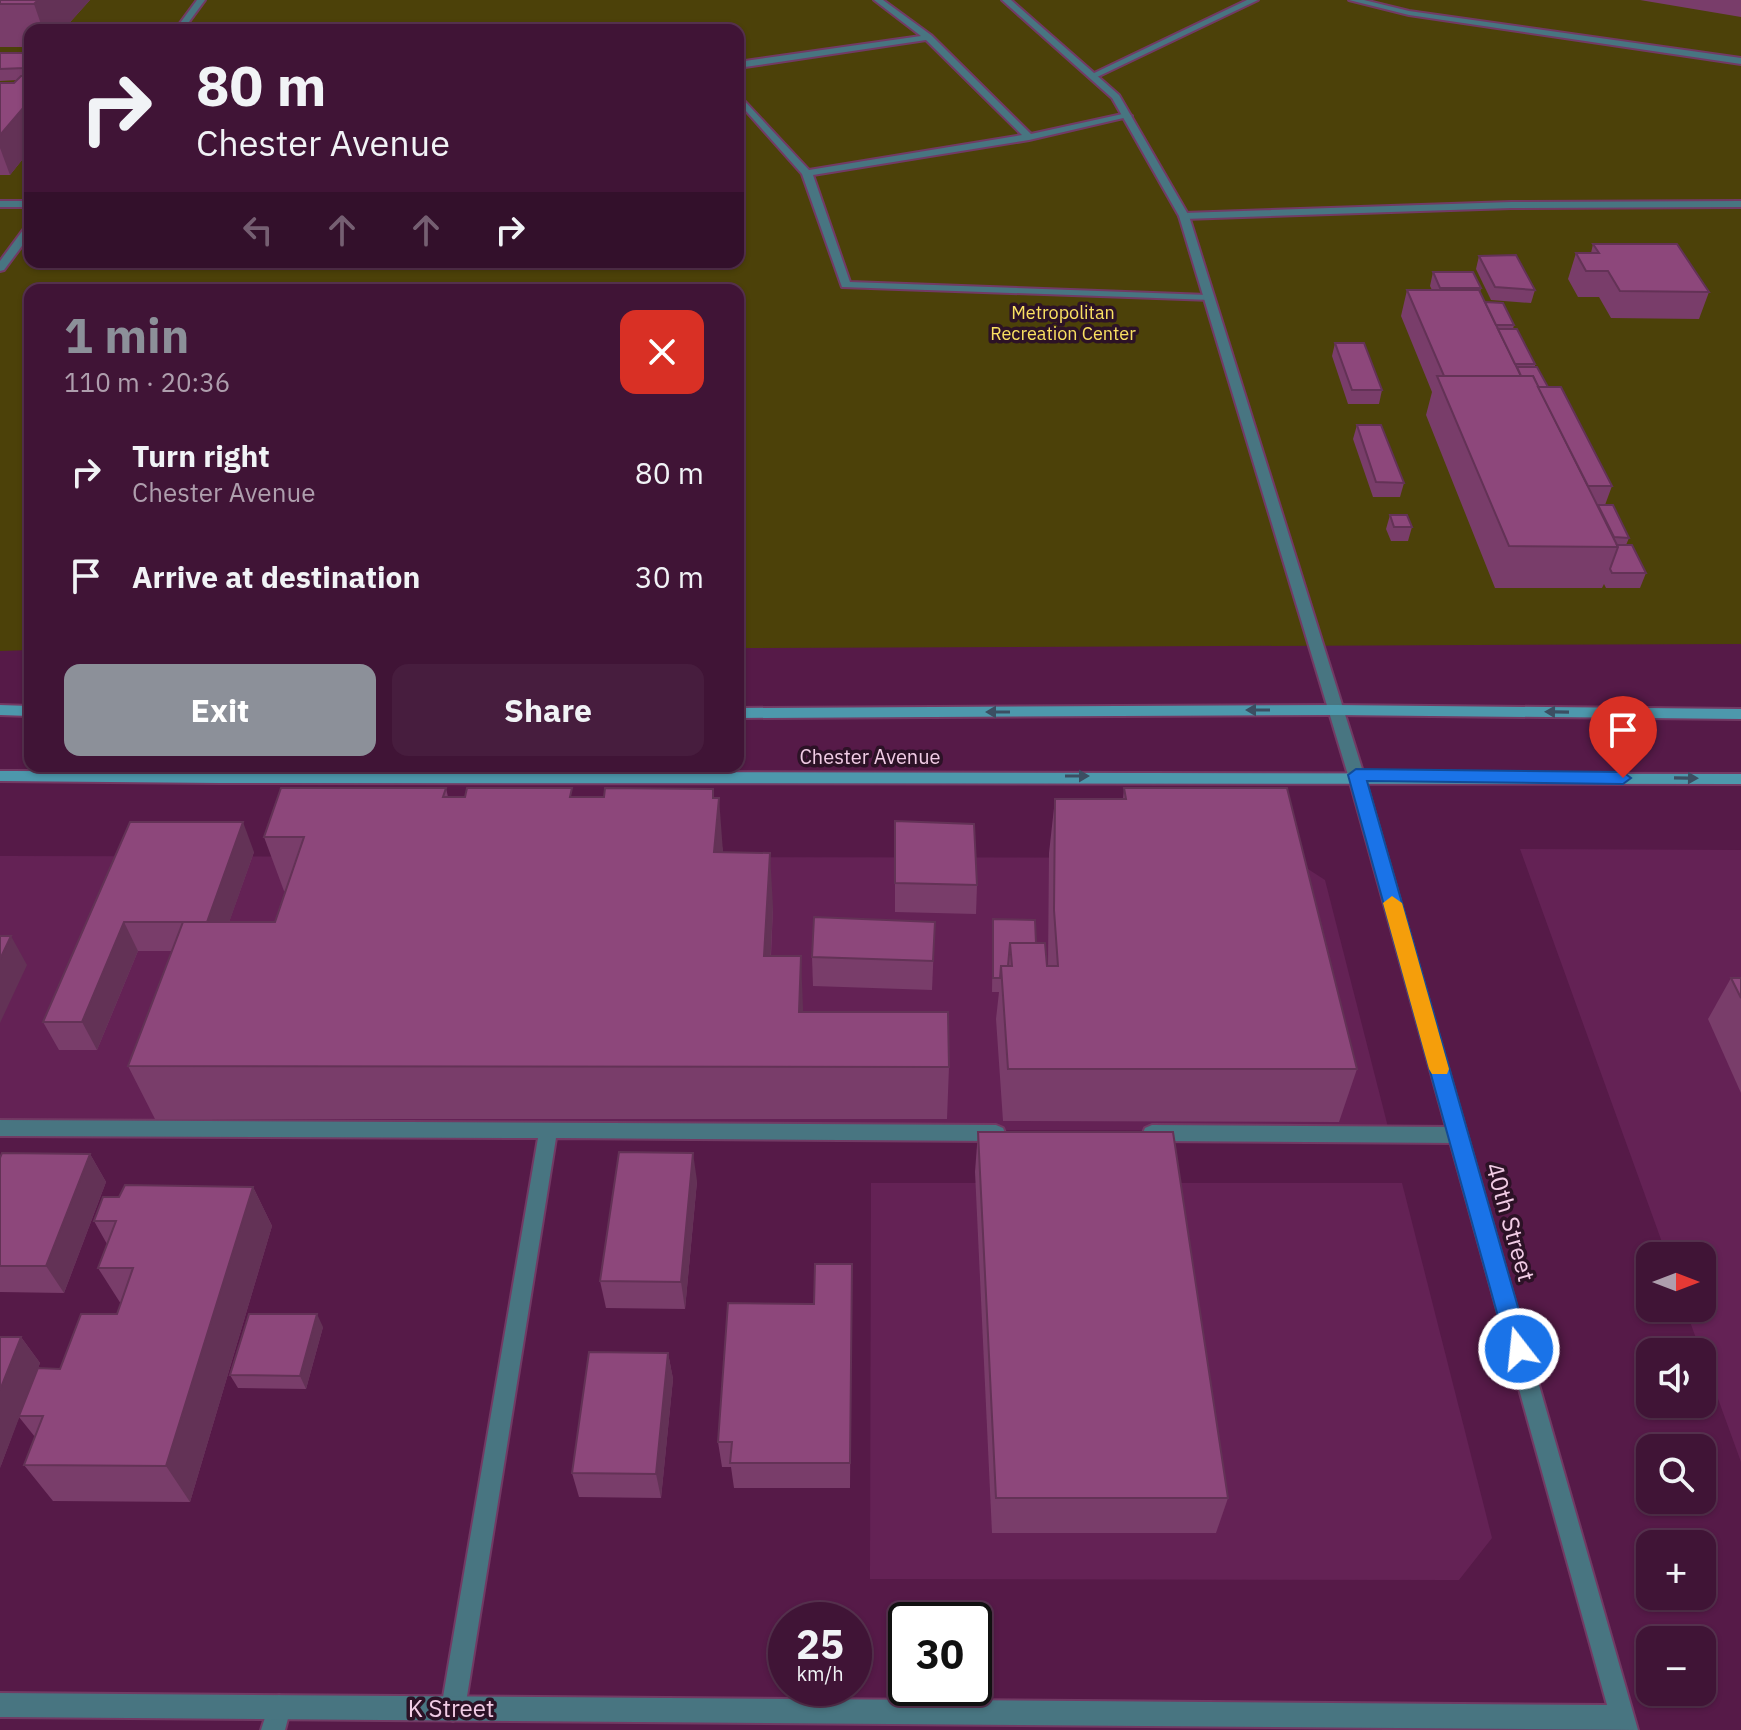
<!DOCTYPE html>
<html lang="en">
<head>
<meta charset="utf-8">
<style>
	:root { --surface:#401436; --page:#471d3e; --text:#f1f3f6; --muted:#ae9ead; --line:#593351; --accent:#8c9099 }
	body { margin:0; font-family:"IBM Plex Sans",sans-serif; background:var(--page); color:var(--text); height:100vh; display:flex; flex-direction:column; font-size:30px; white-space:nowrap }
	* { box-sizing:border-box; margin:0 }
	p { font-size:26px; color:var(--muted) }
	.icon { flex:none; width:44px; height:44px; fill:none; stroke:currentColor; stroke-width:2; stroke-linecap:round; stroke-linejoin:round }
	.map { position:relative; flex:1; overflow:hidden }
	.panel { position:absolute; left:24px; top:284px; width:720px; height:488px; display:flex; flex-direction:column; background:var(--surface); border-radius:16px; box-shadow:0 2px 6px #0004,0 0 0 2px var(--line) }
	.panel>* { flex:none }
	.hud { position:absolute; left:24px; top:24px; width:720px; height:244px; border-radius:16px; box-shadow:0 2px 6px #0004,0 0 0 2px var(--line); background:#401436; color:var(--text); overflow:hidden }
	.needle { width:52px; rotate:90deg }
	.controls { position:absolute; left:1636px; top:1242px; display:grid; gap:16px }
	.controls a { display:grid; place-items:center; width:80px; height:80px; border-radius:16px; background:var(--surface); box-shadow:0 2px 6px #0004,0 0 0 2px var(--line); font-size:40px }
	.speed { position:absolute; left:768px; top:1602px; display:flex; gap:16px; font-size:40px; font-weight:700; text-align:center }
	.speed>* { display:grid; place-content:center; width:104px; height:104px; border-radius:50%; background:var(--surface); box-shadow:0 2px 6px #0004,0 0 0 2px var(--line); line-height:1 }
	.speed small { font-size:20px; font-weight:400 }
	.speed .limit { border:4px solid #111; border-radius:12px; background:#fff; color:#111 }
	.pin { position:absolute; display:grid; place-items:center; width:68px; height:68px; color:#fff; margin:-82px -34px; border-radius:50% 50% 50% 0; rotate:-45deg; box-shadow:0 0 8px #0007 }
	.pin .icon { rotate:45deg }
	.me { position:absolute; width:88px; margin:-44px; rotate:344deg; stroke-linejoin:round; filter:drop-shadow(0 0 6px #0008) }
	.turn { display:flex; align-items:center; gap:28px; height:168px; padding:0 40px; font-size:36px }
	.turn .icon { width:104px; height:104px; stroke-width:2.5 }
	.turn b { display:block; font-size:56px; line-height:68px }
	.lanes { display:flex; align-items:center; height:76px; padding:0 40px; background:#0003; justify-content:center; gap:40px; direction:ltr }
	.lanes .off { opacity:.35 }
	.round { display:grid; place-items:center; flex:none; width:84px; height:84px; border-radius:16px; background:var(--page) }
	.head { display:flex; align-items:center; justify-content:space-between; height:136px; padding:0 40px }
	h1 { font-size:48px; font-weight:800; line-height:60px; color:var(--accent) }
	.primary-button { display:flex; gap:16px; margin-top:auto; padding:16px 40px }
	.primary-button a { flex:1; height:92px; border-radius:16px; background:var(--accent); color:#fff; font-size:32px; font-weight:800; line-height:92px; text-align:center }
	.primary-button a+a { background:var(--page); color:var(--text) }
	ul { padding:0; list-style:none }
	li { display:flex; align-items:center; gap:24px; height:104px; padding:0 40px }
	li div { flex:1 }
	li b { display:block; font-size:30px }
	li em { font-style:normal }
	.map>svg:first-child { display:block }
	.built { fill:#642255 }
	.green { fill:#4c4109; fill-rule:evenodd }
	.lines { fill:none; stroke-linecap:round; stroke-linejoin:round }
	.lane-casing { stroke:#723a64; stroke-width:4 }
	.street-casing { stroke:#723a64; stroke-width:4 }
	.secondary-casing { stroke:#723a64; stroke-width:4 }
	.lane { fill:#487581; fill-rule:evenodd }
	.street { fill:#487581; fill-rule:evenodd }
	.secondary { fill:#4d98ac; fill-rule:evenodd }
	.wall { fill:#793d6a }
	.shaded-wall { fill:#633256 }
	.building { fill:#8d477b; stroke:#633256; stroke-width:2 }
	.oneway { fill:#3b4e62 }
	.route { fill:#1a73e8; stroke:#114b97; stroke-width:2 }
	.slow { fill:#f59e0b }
	.labels { text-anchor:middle; stroke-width:7; stroke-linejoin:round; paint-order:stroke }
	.far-park-label { font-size:18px; fill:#fae162; stroke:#2c1226 }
	.street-label { font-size:20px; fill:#f1cce5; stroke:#2c1226 }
	.near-street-label { font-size:24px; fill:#f1cce5; stroke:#2c1226 }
</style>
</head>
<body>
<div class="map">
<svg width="1741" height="1730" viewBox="0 0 1741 1730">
	<rect width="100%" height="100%" fill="#561a48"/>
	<!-- built -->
	<g class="built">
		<path d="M1520,849L1741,850V1462L1685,1308H1702V1256H1667Z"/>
		<path d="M0,856L1291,858L1325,880L1389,1131L0,1128Z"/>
		<path d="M871,1183H1402L1492,1538L1459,1580L870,1579Z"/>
	</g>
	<!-- green -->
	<path class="green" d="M0,0H1741V644L738,648V290H30V650L0,651ZM30,30H738V262H30Z"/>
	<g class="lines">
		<defs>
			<g id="lane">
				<path d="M197,0H205L183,30H175Z"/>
				<path d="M874,0H883L931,35L1031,134L1127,113L1132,116L1029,140L813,175L850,282L1208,295L1212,296V300L842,287L802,174L738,102V94L809,170L1022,135L926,40L738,68V62L921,36Z"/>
				<path d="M1247,0H1258L1095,78L1088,76Z"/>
				<path d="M1349,0H1364L1409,11L1741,58V64L1409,15Z"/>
				<rect x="0" y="201" width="30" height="6"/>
				<path d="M1741,201V207L1511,208L1184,219L1179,216L1184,213L1511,202Z"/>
				<path d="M30,225V235L4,270L0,271V261L26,226Z"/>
				<path d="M0,1120L996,1125L1003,1128L1005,1133L1003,1138L996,1141L556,1138L465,1709L461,1717L453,1721L445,1717L441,1709L538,1138L0,1136Z"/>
				<path d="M1152,1125L1458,1127L1465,1130L1467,1135L1465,1140L1458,1143L1152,1141L1145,1138L1143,1133L1145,1128Z"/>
				<path d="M279,1695L287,1699L291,1707L285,1730H261L271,1699Z"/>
			</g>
			<path id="street" d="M1002,0H1011L1119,95L1189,216L1364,775L1638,1730L0,1717V1693L1607,1705L1348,775L1179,216L1112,98Z"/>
			<g id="secondary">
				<path d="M0,705L30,706V716L0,715Z"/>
				<path d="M1336,705L1741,709V719L1336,715L738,718V708Z"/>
				<path d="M0,771L1741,774V784L218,783L0,781Z"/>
			</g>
		</defs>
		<!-- lane casing -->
		<use href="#lane" class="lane-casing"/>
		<!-- street casing -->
		<use href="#street" class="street-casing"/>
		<!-- secondary casing -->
		<use href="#secondary" class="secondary-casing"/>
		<!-- lane -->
		<use href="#lane" class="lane"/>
		<!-- street -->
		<use href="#street" class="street"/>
		<!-- secondary -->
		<use href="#secondary" class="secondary"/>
	</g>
	<!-- wall -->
	<g class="wall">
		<path d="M0,0H90L63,30H30V47H0Z"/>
		<path d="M1640,0H1741V17Z"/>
		<path d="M0,53H30V150L10,175H0V83H14L18,80L0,81Z"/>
		<path d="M1593,244L1709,292L1699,319L1611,318L1599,297H1578L1568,279L1576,253H1591Z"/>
		<path d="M1479,256L1535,290L1531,303L1491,300L1476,269Z"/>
		<path d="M1433,272L1481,288L1480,292L1485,302L1514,325L1513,329L1535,364V367L1612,486L1605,505L1629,538L1626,545L1646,573L1640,588H1606L1604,584L1602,588H1495L1426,415L1432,392L1401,316L1407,290H1432L1430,286Z"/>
		<path d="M1335,343L1382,390L1379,404H1348L1332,356Z"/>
		<path d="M1357,425L1404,483L1400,497H1373L1353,439Z"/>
		<path d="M1390,515L1412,527L1408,541H1391L1386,529Z"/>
		<path d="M446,788L448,797H573L714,798L723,852L773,907L771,956L803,1012L949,1067L947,1119H155L128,1066L172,951H138L97,1050H59L43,1022L130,822L254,852L229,922H275L285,891H284L264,837Z"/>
		<path d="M1124,788L1357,1069L1339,1122L1003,1121L996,1019L999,992H992L993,919L1036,943L1047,966H1048L1049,853L1055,799H1123Z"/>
		<path d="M895,821L977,885L976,914L895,912Z"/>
		<path d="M935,922L932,990L813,986L812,957Z"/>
		<path d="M1731,978H1741V1093L1708,1019Z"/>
		<path d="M978,1132L1228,1498L1216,1533H992L975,1172Z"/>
		<path d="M90,1154L106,1182L64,1293L0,1292V1158Z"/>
		<path d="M697,1181L685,1309L606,1308L600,1281Z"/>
		<path d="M253,1187L272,1226L190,1502L53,1501L24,1465L35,1437L19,1417L0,1468L21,1337L40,1363L25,1401L117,1314L121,1304L98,1268L107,1244L94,1221L119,1197Z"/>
		<path d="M852,1264L850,1488H734L731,1467H722L718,1442L814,1304Z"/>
		<path d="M323,1327L306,1389L238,1388L230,1375Z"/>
		<path d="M668,1353L673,1379L661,1498L579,1497L572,1473Z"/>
	</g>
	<!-- shaded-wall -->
	<g class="shaded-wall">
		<path d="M38,0H90L63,30H43L34,4Z"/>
		<path d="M30,62V78L28,80L24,68Z"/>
		<path d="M30,100V150L10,175L0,148V135Z"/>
		<path d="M713,789L716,821L719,798L723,852H714Z"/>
		<path d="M243,822L254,852L219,951L207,922Z"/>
		<path d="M770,853L773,907L768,1009L764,956Z"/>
		<path d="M124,922L138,951L97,1050L82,1022Z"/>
		<path d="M11,936L27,965L0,1023V959Z"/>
		<path d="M801,956L803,1009L801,1065L799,1012Z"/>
		<path d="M693,1153L697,1181L685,1309L681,1282Z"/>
		<path d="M90,1154L106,1182L64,1293L46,1266Z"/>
		<path d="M253,1187L272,1226L190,1502L166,1466Z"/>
		<path d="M317,1314L323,1327L306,1389L300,1376Z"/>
		<path d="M21,1337L40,1363L0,1468V1390Z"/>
		<path d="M668,1353L673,1379L661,1498L656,1474Z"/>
	</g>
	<!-- building -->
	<g class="building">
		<path d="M0,0H38L34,4H0Z"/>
		<path d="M0,53H30V62L24,68L0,69Z"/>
		<path d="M21,76H30V100L0,135V83H14Z"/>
		<path d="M1593,244H1677L1709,292L1620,291L1608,271H1586L1576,253H1599Z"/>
		<path d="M1516,255L1535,290L1495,287L1479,256Z"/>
		<path d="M1433,272H1473L1481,288H1440Z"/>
		<path d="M1407,290H1479L1521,376H1444Z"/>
		<path d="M1485,302L1503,303L1514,325H1496Z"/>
		<path d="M1498,329H1517L1535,364H1515Z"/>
		<path d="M1335,343H1364L1382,390H1352Z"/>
		<path d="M1517,367H1537L1548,387H1538L1533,376H1521Z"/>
		<path d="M1437,376H1533L1618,547L1509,546Z"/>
		<path d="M1538,387H1561L1612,486H1588Z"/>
		<path d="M1357,425H1381L1404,483L1376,482Z"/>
		<path d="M1598,505H1613L1629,538L1614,537Z"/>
		<path d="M1390,515H1407L1412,527H1394Z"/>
		<path d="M1617,545H1632L1646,573H1612L1610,569L1618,547Z"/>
		<path d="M281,788H446L443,797H465L467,788H572L570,797H604L605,788L713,789V798H719L714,852L770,853L764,956H801L799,1012H948L949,1067L128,1066L183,922H275L304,837H264Z"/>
		<path d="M1124,788H1287L1357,1069H1008L1001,966H1012L1010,943H1045L1047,966H1058L1054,910L1055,799H1126Z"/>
		<path d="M895,821L974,824L977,885L895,883Z"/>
		<path d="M130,822H243L207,922H124L82,1022H43Z"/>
		<path d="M814,917L935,922L933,961L812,957Z"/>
		<path d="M993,919L1035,920L1036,943H1010L1008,966H1001L1000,978H993Z"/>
		<path d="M0,936H11L0,959Z"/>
		<path d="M1731,978H1741V998Z"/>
		<path d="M978,1132H1173L1228,1498H996Z"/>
		<path d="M619,1152L693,1153L681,1282L600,1281Z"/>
		<path d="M2,1153L90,1154L46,1266H0V1158Z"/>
		<path d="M125,1185L253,1187L166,1466L24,1465L43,1416H19L38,1368L60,1369L81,1314H117L133,1268H98L116,1221H94L103,1197H119Z"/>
		<path d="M815,1264H852L850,1463H730L732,1442H718L728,1303L814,1304Z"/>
		<path d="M249,1314H317L300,1376L230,1375Z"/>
		<path d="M0,1337H21L0,1390Z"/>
		<path d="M589,1352L668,1353L656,1474L572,1473Z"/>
	</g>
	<!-- one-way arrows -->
	<defs><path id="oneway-solid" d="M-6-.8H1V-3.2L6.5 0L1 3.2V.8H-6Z" transform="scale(2)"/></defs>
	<g class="oneway">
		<use href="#oneway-solid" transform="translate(1258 710) rotate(180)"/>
		<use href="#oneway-solid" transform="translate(998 712) rotate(180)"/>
		<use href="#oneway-solid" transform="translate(1557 712) rotate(-179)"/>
		<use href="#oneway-solid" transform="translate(1077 776)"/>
		<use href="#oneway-solid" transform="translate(1686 778) rotate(1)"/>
	</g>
	<!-- route -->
	<path class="route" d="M1356,769L1623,772L1631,778L1623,784L1367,781L1530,1349L1527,1357L1519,1360L1510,1357L1507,1349L1348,775Z"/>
	<!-- slow -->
	<path class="slow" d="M1392,896L1402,903L1449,1069L1447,1074H1432L1429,1069L1383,903Z"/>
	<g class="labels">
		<!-- far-park labels -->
		<g class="far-park-label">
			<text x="1063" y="319">Metropolitan<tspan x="1063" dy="21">Recreation Center</tspan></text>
		</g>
		<!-- street labels -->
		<g class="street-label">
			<text x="870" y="764">Chester Avenue</text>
		</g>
		<!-- near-street labels -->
		<g class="near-street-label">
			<text transform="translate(1510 1222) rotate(74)" y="8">40th Street</text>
			<text x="451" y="1717">K Street</text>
		</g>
	</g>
</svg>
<div class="controls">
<a><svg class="needle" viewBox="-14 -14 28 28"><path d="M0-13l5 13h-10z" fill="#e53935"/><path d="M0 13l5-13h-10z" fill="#ae9ead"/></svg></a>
<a><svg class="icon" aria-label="sound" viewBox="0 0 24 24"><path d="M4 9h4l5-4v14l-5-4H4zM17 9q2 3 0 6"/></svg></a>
<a><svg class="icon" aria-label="search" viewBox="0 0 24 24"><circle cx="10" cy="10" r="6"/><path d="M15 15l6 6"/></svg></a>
<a>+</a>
<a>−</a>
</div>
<div class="speed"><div>25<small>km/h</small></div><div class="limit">30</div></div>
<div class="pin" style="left:1623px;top:778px;background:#d93025"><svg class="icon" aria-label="arrive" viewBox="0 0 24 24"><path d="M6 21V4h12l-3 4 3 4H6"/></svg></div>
<svg class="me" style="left:1519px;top:1349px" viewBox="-20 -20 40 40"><circle r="17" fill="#1a73e8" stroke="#fff" stroke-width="3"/><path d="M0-11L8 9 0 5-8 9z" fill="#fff"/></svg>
<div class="hud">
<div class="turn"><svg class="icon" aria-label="right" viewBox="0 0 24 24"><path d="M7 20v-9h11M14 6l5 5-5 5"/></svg><div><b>80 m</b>Chester Avenue</div></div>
<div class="lanes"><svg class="icon off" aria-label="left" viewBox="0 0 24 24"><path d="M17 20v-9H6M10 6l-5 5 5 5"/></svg><svg class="icon off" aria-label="ahead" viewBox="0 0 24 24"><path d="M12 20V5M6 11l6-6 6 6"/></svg><svg class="icon off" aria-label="ahead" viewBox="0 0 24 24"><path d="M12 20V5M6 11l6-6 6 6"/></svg><svg class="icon" aria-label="right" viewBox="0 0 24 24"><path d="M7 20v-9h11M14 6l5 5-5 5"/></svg></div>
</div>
<section class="panel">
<div class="head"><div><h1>1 min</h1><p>110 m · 20:36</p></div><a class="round" style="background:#d93025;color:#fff"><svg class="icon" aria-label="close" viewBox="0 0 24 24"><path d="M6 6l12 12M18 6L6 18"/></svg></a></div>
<ul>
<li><svg class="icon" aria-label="right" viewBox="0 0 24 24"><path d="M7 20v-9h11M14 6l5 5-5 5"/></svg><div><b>Turn right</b><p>Chester Avenue</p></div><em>80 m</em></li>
<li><svg class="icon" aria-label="arrive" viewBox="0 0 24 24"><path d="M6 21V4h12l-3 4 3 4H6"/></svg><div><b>Arrive at destination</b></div><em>30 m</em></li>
</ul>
<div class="primary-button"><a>Exit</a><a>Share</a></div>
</section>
</div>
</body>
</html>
